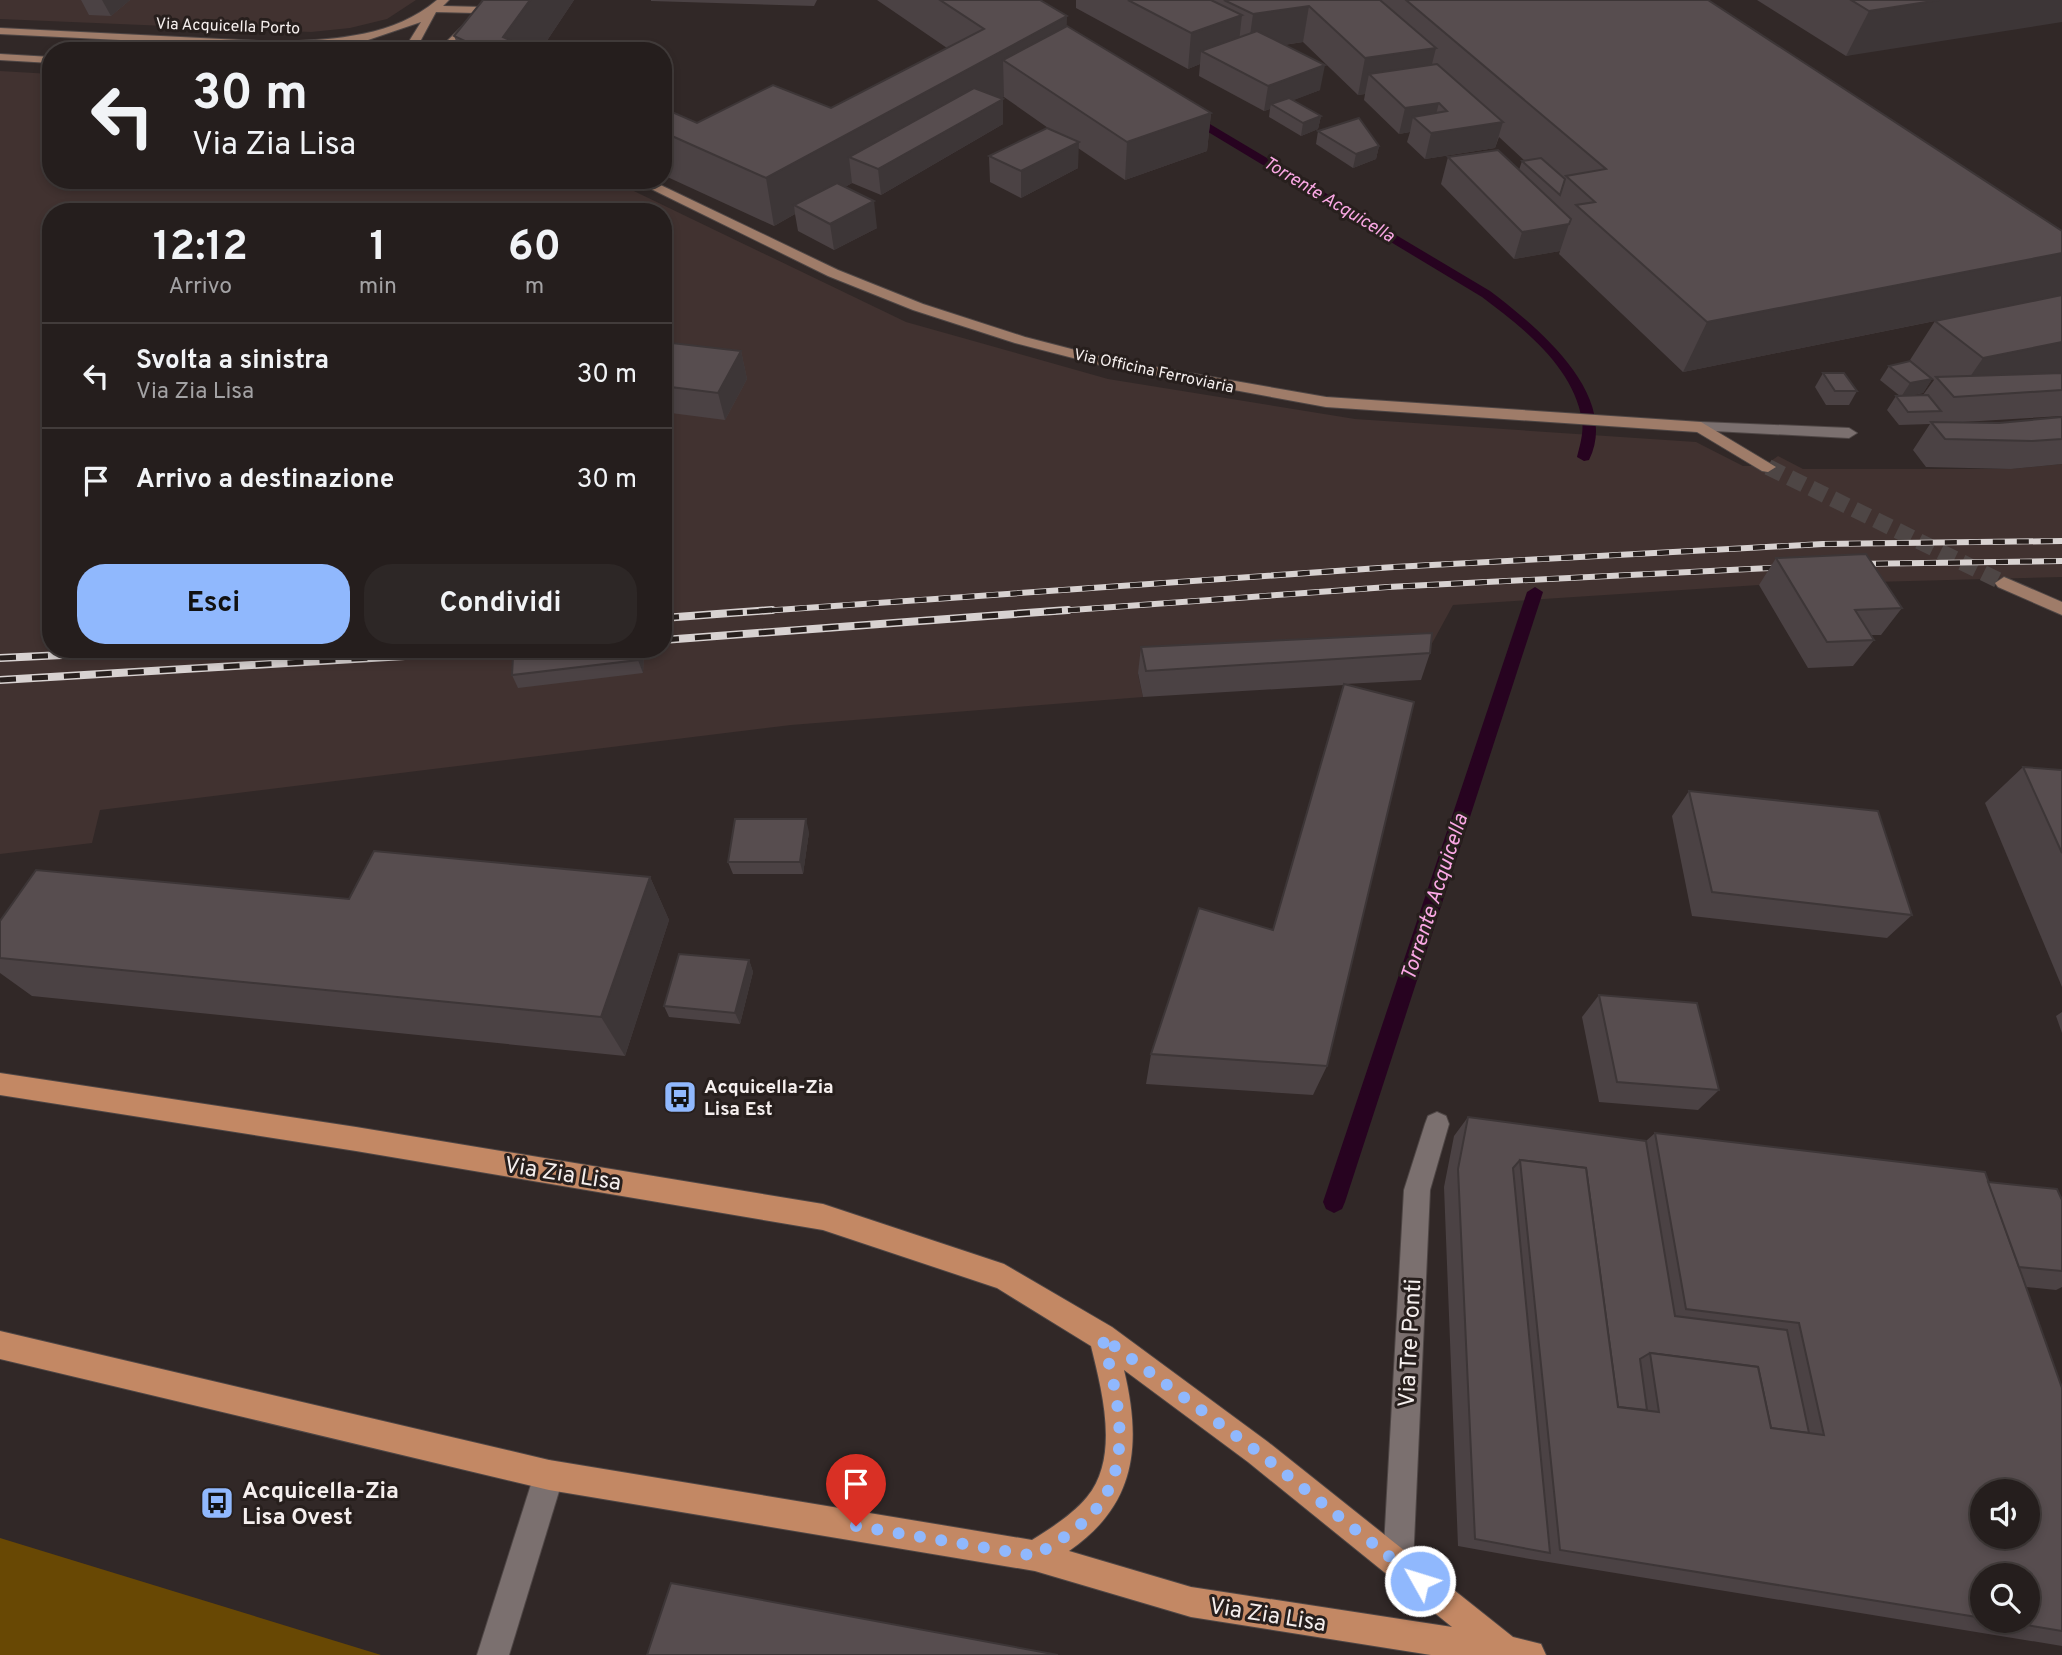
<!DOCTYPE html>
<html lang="it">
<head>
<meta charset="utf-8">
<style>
	:root { --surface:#251e1d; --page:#2d2726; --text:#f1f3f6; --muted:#a3a2a4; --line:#423c3b; --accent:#90b8fd }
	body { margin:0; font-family:Overpass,sans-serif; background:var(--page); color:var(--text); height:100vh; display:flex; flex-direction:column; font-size:26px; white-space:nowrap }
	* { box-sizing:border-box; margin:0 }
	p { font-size:23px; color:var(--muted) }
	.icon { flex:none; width:38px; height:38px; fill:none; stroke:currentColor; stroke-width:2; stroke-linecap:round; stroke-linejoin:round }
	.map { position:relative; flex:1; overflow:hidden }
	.drawer { position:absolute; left:42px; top:203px; width:630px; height:455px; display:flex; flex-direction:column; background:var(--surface); border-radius:28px; box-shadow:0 4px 10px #0003,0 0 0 2px var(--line) }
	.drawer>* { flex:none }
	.hud { position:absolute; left:42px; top:42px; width:630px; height:147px; border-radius:28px; box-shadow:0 4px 10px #0003,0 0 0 2px var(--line); background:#251e1d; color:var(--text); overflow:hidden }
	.fabs { position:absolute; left:1970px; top:1479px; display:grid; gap:14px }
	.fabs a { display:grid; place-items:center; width:70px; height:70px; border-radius:50%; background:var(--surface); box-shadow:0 4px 10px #0003,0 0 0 2px var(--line); font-size:35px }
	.pin { position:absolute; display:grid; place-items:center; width:60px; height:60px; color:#fff; margin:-72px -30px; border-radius:50% 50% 50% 0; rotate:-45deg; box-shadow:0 0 7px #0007 }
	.pin .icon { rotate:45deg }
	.me { position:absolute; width:77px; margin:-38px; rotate:309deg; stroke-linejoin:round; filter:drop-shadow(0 0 5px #0008) }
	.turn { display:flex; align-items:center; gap:24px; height:147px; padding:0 35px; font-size:32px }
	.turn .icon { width:91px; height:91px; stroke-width:2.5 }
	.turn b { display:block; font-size:49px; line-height:60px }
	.eta { display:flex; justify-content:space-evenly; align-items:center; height:119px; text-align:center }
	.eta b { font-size:42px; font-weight:700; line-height:49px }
	.button { display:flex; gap:14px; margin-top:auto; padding:14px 35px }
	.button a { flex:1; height:80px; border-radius:28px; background:var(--accent); color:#111; font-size:28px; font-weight:700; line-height:80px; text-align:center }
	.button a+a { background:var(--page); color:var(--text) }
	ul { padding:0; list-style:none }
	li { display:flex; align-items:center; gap:21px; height:105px; padding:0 35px; border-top:2px solid var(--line) }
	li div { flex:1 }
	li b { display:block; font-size:26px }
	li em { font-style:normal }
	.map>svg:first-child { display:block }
	.built { fill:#413230; fill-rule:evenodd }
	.green { fill:#684804 }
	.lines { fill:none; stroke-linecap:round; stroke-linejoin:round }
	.stream { fill:#270320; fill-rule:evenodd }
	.secondary-tunnel { stroke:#4e4645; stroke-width:16; stroke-dasharray:16 8; stroke-linecap:butt }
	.lane-casing { stroke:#4e4645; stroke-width:2 }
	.street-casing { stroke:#4e4645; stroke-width:2 }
	.secondary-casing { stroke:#4e4645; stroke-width:2 }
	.primary-casing { stroke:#4e4645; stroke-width:2 }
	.lane { fill:#7b706f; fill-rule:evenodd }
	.street { fill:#7b706f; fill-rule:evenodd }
	.secondary { fill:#9f7c69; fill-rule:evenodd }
	.primary { fill:#c38864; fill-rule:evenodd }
	.rail-far1-casing { stroke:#d8d2d1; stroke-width:6 }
	.rail-casing { stroke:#d8d2d1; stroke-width:8 }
	.rail-far1 { stroke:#271f1d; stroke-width:4.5; stroke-dasharray:12; stroke-linecap:butt }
	.rail { stroke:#271f1d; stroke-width:5; stroke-dasharray:16; stroke-linecap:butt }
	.wall { fill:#4b4244; fill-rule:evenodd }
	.shaded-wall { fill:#3d3637 }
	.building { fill:#574d4f; stroke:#3d3637; stroke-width:2; fill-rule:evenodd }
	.route { stroke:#90b8fd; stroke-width:12; stroke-dasharray:0 21.6 }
	.labels { text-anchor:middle; stroke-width:6; stroke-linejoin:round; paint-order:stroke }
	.far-street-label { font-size:16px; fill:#f5efee; stroke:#271f1d }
	.far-water-label { font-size:18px; font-style:italic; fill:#fba8e5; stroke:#271f1d }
	.poi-label { font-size:19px; font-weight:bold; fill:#f5efee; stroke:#271f1d; text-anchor:start }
	.water-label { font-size:21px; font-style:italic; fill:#fba8e5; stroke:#271f1d }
	.near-street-label { font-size:23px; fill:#f5efee; stroke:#271f1d }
	.near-poi-label { font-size:23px; font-weight:bold; fill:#f5efee; stroke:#271f1d; text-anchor:start }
</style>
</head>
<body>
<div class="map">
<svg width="2062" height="1655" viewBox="0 0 2062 1655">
	<rect width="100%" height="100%" fill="#312827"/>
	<!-- built -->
	<g class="built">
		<path d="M0,0H416L387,19L350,28L311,32L0,19Z"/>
		<path d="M0,71L51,74V180H611L906,322L1108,379L1355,419L1696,442L1743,466H1764L1778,456L1803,469H2011L2062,464V577L1759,585L1453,605L1423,660L1138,674L1143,697L791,725L100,810L92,843L0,854ZM51,212H663V649H51Z"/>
	</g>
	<!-- green -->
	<path class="green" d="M0,1538L381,1655H0Z"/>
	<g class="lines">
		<!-- stream -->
		<g class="stream">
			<path d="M1185,114H1193L1490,291C1536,326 1621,395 1589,460L1584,461L1577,457C1580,445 1584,432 1582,420C1573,366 1522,327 1482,297L1185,118Z"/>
			<path d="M1535,587L1543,592L1345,1202L1342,1209L1334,1213L1326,1209L1323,1202L1527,592Z"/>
		</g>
		<!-- secondary-tunnel -->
		<path class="secondary-tunnel" d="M1768,467L2004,583"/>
		<defs>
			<path id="lane" d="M1701,422L1849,428L1857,433L1849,438L1695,430V424Z"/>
			<g id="street">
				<path d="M1437,1112L1446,1116L1449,1124L1430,1190L1413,1564L1409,1575L1398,1579L1387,1575L1383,1564L1404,1190L1425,1124L1428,1116Z"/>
				<path d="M549,1460L559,1465L564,1475L509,1655H477L534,1475L539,1465Z"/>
			</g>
			<g id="secondary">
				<path d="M437,0H449L443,6L483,7L490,0H501C482,22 458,51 425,51L447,41L476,13L436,12L415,51H403L421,22L368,40L281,48L0,34V28L281,42C337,39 393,37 437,0Z"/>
				<path d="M0,54L51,57V63L0,60Z"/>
				<path d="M633,180H650L838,270L923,304L1025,337L1110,359L1326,397L1701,422L1776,467L1768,472L1762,471L1697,432L1326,407L1104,366L1015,343L913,310L828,276Z"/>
				<path d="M2004,577L2062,602V615L1998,587L1995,583Z"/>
			</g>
			<path id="primary" d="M0,1073L356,1127L823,1204L1004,1264L1112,1327L1268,1442L1513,1637L1541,1644L1546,1655H1431L1191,1617L1035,1571L549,1490L0,1359V1331L549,1460L1032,1540C1051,1528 1072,1515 1087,1497C1120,1457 1102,1391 1091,1346L997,1288L823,1230L356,1151L0,1095ZM1124,1370L1248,1462L1452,1627L1191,1587L1069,1551C1136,1505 1142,1445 1124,1370Z"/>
		</defs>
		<!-- lane casing -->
		<use href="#lane" class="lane-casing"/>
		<!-- street casing -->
		<use href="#street" class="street-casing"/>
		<!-- secondary casing -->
		<use href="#secondary" class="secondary-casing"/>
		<!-- primary casing -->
		<use href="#primary" class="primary-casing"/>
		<!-- lane -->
		<use href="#lane" class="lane"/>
		<!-- street -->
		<use href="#street" class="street"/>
		<!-- secondary -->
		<use href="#secondary" class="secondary"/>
		<!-- primary -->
		<use href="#primary" class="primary"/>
		<defs>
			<g id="rail-far1">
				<path d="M1852,564L2062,561"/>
				<path d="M747,612L1394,567L1823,544L2062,541"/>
				<path d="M1044,612L1388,587L1789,567"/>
			</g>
			<g id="rail">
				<path d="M663,618L772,610"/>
				<path d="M663,640L1068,610"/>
				<path d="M0,658L188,649"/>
				<path d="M0,680L521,649"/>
			</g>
		</defs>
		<!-- rail-far1 casing -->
		<use href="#rail-far1" class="rail-far1-casing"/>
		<!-- rail casing -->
		<use href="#rail" class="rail-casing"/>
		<!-- rail-far1 -->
		<use href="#rail-far1" class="rail-far1"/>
		<!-- rail -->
		<use href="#rail" class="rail"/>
	</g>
	<!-- wall -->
	<g class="wall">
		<path d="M81,0H130L111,16L89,15Z"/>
		<path d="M483,0H574L540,51H460L454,36Z"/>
		<path d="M651,0H817L814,6L651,1Z"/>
		<path d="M877,0H1040L1067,26L1211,113L1207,151L1125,180L1078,148V168L1021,198L990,182L989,156L1051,130L1004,97L1001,98L1003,99V124L881,195L852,183L845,187L877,228L834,250L798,231L795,214L774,226L663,175V108L697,123L831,108L947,48Z"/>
		<path d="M1076,0H1708L2062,295V416L1963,422L1999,423L2062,417V464L2011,469L1926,467L1913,450L1930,424L1899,425L1887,410L1896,396H1900L1880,380L1889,366L1932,379L1923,393L1908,396L1923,395L1934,380L1910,360L1935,321L1683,372L1559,254L1560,251L1514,259L1441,184L1448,157L1519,170L1522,161H1525L1499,137L1495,148L1425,159L1407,142L1410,132L1399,134L1364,100L1365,94L1358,95L1303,42L1284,45L1320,90L1293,100L1321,116L1318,129L1301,136L1269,117L1270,109L1264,111L1199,76L1200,64L1188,69L1076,8Z"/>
		<path d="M1757,0H2062L1846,56Z"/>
		<path d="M1318,131L1379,146L1376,159L1353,168L1316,144Z"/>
		<path d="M663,342L741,351L747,379L725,420L663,412Z"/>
		<path d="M1823,373L1857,391L1849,405H1826L1815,387Z"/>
		<path d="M1776,558L1902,608L1881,635H1871L1874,640L1853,666L1808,668L1759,585Z"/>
		<path d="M1141,647L1430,653L1421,680L1345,684L1327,1066L1313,1095L1146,1084L1151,1054L1273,930L1344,685L1143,697L1138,673Z"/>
		<path d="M644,655L643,673L518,688L512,675Z"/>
		<path d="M2023,767L2062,770V987L1985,803Z"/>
		<path d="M1689,791L1912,915L1887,938L1692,916L1672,816Z"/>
		<path d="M809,832L803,874H733L728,862Z"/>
		<path d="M650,877L669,920L625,1056L32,996L0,973V921L349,899Z"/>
		<path d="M749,960L753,972L740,1024L669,1017L664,1006Z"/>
		<path d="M1599,995L1719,1090L1698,1110L1599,1102L1582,1017Z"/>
		<path d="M2062,1012V1033L2056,1016Z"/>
		<path d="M1468,1117L1646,1141L1655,1133L1988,1182L2062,1200V1287L2056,1290L2026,1287L2062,1388V1646L1530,1559L1458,1546L1444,1187L1454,1136ZM1983,1575L2028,1620H1983Z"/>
	</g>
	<!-- shaded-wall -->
	<g class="shaded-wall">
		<path d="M102,0H130L111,16Z"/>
		<path d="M530,0H574L540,51H507L503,37Z"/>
		<path d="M1939,0H2062V22L1846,56L1869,11Z"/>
		<path d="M1309,6L1303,42L1248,50L1253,14Z"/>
		<path d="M1242,15L1238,51H1201L1200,64L1188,69L1191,33Z"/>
		<path d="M1067,16L1066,62L1003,60L1004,97L877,168L849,157L852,183L803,210L794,205L795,214L774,226L766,178Z"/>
		<path d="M1436,48L1427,84L1369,74L1365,94L1358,95L1365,58Z"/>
		<path d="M1325,65L1320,90L1276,107L1271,104L1270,109L1264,111L1268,86Z"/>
		<path d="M1003,99V124L881,195L878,169Z"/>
		<path d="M1439,103L1432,129L1413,117L1410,132L1399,134L1405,108Z"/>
		<path d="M1211,113L1207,151L1125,180L1127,142Z"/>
		<path d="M1321,116L1318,129L1301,136L1303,123Z"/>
		<path d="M1503,122L1495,148L1425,159L1431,133Z"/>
		<path d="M1079,142L1078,168L1021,198V171Z"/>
		<path d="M1379,146L1376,159L1353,168L1356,154Z"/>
		<path d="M874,201L877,228L834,250L830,224Z"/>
		<path d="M1569,224L1560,251L1514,259L1522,232Z"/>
		<path d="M2062,253V295L1683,372L1707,322Z"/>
		<path d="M2062,342V375L1956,397L1983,358Z"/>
		<path d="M741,351L747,379L725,420L718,393Z"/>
		<path d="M1932,379L1923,393L1901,397L1910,383Z"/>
		<path d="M639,649H641L644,655L643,673L638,660Z"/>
		<path d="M806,819L809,832L803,874L800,862Z"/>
		<path d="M650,877L669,920L625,1056L601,1017Z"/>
		<path d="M749,960L753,972L740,1024L735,1013Z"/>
	</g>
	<!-- building -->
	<g class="building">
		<path d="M483,0H530L503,37L534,51H486L454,36Z"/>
		<path d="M940,0H1040L1067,16L766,178L663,132V108L697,123L773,85L831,108L984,29Z"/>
		<path d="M1128,0H1211L1242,15L1191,33Z"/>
		<path d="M1224,0H1380L1436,48L1365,58L1309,6L1253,14Z"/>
		<path d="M1406,0H1708L2062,231V253L1707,322L1576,205L1595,202L1566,176L1606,169Z"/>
		<path d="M1851,0H1939L1869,11Z"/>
		<path d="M1067,26L1211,113L1127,142L1003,60Z"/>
		<path d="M1257,31L1325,65L1268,86L1201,51Z"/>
		<path d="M1437,64L1503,122L1431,133L1413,117L1447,111L1439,103L1405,108L1369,74Z"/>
		<path d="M974,88L1003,99L878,169L849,157Z"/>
		<path d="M1289,98L1321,116L1303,123L1271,104Z"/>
		<path d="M1359,118L1379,146L1356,154L1318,131Z"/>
		<path d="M1047,128L1079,142L1021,171L989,156Z"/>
		<path d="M1498,150L1571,219L1569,224L1522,232L1448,157Z"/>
		<path d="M1541,158L1565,179L1560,195L1522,161Z"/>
		<path d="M837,183L874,201L830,224L794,205Z"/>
		<path d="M2062,295V342L1983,358L1935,321Z"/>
		<path d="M663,342L741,351L718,393L663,386Z"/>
		<path d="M1910,361L1932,379L1910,383L1889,366Z"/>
		<path d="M1823,373H1844L1857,391H1835Z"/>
		<path d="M2062,373V390L1954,397L1936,377Z"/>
		<path d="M1928,395L1941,411L1908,412L1896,396Z"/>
		<path d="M2062,417V439L2032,441L1945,439L1931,422L1999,423Z"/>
		<path d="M1866,554L1902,608L1855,610L1874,640L1827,642L1776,558Z"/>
		<path d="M1432,633L1430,653L1146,671L1141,647Z"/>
		<path d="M576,649H639L638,660L512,675L513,657Z"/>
		<path d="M1344,684L1414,702L1327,1066L1151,1054L1199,908L1273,930Z"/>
		<path d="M2023,767L2062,770V853Z"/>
		<path d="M1689,791L1878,811L1912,915L1712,892Z"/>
		<path d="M735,819H806L800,862H728Z"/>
		<path d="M374,851L650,877L601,1017L0,958V921L36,870L349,899Z"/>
		<path d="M679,954L749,960L735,1013L664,1006Z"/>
		<path d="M1599,995L1697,1003L1719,1090L1617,1082Z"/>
		<path d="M1468,1117L1646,1141L1675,1316L1787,1330L1809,1433L1771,1428L1758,1367L1650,1353L1640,1359L1647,1410L1618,1407L1586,1168L1520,1160L1513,1168L1550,1553L1475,1539L1458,1169Z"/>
		<path d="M1655,1133L1985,1172L2062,1388V1631L1996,1620H2028V1575H1983V1618L1560,1550L1520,1160L1586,1168L1618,1407L1659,1412L1650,1353L1758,1367L1771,1428L1824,1435L1799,1323L1686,1309ZM1983,1491H2028V1536H1983Z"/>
		<path d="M1988,1182L2057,1189L2062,1200V1271L2019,1267Z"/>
		<path d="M671,1583L1058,1655H647Z"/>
	</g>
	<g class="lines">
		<!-- route -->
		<path class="route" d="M856,1526L1035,1556C1050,1546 1066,1537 1080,1525C1139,1478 1119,1399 1102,1337L1258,1452L1420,1581"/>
	</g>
	<!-- icons -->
	<defs>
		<symbol id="bus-square" viewBox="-11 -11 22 22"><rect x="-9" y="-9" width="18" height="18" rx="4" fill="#90b8fd" stroke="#271f1d"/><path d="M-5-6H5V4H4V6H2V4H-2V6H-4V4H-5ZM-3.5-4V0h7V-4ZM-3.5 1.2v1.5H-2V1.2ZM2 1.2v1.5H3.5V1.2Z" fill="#111"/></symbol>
	</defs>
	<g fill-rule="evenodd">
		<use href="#bus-square" x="661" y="1078" width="38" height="38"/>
		<use href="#bus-square" x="198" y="1484" width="38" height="38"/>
	</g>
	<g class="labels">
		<!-- far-street labels -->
		<g class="far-street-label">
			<text transform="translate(228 25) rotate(2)" y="6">Via Acquicella Porto</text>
			<text transform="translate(1154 370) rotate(12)" y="6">Via Officina Ferroviaria</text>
		</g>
		<!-- far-water labels -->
		<g class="far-water-label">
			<text transform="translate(1329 199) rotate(31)" y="6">Torrente Acquicella</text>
		</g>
		<!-- poi labels -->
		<g class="poi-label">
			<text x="704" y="1093">Acquicella-Zia<tspan x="704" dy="22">Lisa Est</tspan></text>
		</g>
		<!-- water labels -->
		<g class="water-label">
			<text transform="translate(1434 897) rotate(-72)" y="7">Torrente Acquicella</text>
		</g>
		<!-- near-street labels -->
		<g class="near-street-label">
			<text transform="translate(563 1173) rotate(9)" y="8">Via Zia Lisa</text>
			<text transform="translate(1409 1343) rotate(-87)" y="8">Via Tre Ponti</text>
			<text transform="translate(1268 1614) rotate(9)" y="8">Via Zia Lisa</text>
		</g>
		<!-- near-poi labels -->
		<g class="near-poi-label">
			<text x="242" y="1498">Acquicella-Zia<tspan x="242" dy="26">Lisa Ovest</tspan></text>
		</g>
	</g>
</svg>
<div class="fabs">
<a><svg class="icon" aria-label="sound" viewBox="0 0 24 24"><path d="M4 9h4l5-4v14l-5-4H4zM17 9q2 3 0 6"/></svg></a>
<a><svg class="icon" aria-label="search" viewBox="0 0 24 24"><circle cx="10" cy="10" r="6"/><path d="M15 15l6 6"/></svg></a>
</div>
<div class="pin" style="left:856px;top:1526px;background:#d93025"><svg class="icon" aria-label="arrive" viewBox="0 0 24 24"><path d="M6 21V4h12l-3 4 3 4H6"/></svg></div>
<svg class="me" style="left:1420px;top:1581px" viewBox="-20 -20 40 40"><circle r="17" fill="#90b8fd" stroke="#fff" stroke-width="3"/><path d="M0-11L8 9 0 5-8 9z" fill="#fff"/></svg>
<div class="hud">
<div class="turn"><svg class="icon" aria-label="left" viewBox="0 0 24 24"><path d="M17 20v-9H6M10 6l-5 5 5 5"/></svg><div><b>30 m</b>Via Zia Lisa</div></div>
</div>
<section class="drawer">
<div class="eta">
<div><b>12:12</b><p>Arrivo</p></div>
<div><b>1</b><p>min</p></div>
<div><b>60</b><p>m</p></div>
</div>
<ul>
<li><svg class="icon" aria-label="left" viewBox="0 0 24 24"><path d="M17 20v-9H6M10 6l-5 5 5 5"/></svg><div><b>Svolta a sinistra</b><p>Via Zia Lisa</p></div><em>30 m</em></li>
<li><svg class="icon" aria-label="arrive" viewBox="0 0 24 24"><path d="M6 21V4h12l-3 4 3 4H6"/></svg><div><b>Arrivo a destinazione</b></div><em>30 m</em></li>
</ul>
<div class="button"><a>Esci</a><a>Condividi</a></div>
</section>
</div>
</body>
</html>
